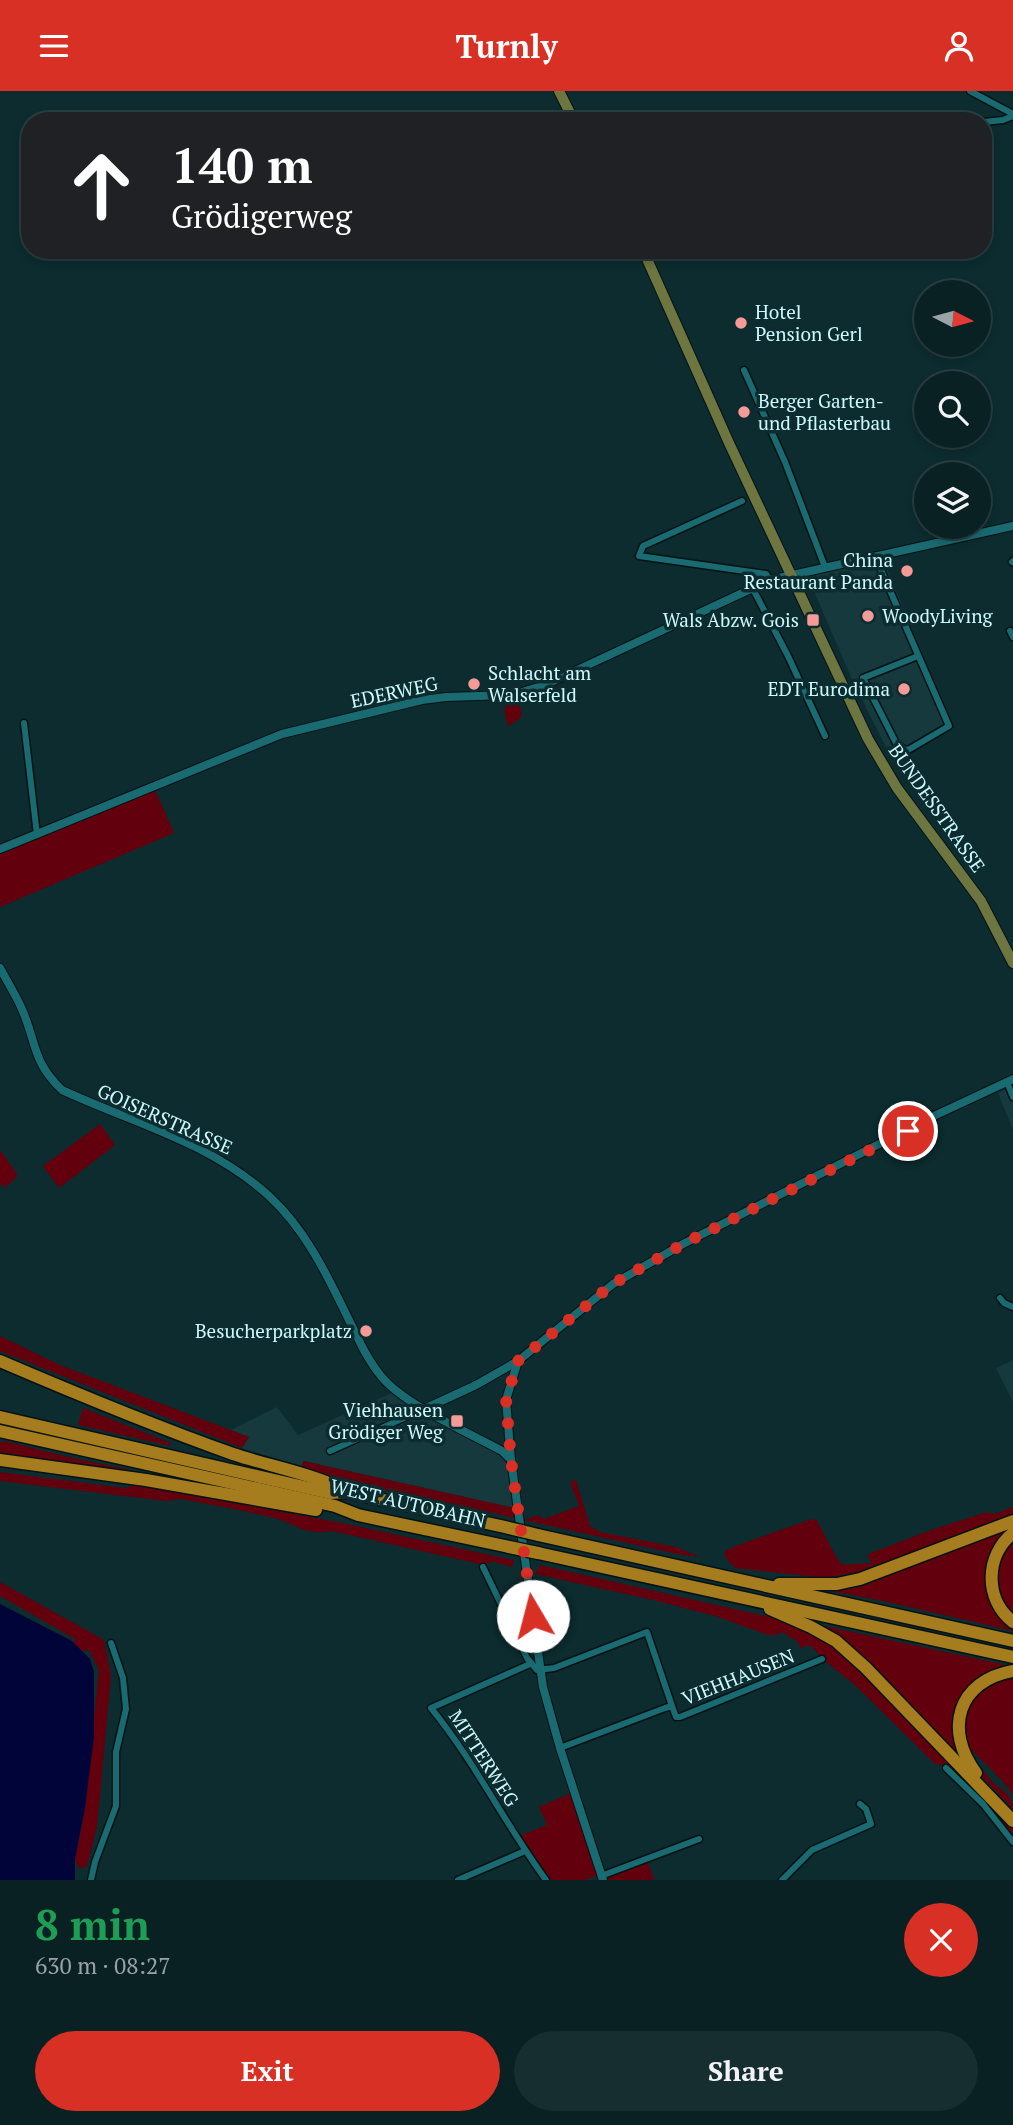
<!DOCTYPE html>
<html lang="en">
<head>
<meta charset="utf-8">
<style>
	:root { --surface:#092123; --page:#172e30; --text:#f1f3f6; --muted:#99a3a6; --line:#293e41; --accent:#d93025 }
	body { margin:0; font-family:"PT Serif",serif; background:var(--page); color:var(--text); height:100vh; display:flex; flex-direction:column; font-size:26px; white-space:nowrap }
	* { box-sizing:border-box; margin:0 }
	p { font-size:23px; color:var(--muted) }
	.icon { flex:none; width:38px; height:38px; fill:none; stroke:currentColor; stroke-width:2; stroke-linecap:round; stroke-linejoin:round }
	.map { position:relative; height:1789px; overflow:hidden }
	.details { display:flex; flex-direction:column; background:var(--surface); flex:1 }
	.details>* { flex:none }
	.banner { position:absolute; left:21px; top:21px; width:971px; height:147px; border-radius:28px; box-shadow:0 4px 10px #0003,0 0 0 2px var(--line); background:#202124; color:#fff; overflow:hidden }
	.needle { width:46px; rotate:96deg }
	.tools { position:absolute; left:914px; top:189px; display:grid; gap:14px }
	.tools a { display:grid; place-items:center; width:77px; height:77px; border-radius:50%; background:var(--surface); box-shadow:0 4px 10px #0003,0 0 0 2px var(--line); font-size:35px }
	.pin { position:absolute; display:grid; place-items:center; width:60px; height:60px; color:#fff; margin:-30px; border:4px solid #fff; border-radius:50%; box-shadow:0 2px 7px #0007 }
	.me { position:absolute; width:77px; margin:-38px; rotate:352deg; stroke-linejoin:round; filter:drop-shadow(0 0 5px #0008) }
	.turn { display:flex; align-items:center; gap:24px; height:147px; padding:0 35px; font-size:32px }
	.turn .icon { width:91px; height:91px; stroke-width:2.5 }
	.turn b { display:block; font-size:49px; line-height:60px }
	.round { display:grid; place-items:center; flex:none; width:74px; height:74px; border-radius:37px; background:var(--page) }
	.summary { display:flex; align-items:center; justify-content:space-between; height:119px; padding:0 35px }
	h1 { font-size:42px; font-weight:800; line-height:52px; color:#1e9e55 }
	.primary-button { display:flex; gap:14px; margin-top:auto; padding:14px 35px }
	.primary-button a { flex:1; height:80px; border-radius:42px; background:var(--accent); color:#fff; font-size:28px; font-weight:800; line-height:80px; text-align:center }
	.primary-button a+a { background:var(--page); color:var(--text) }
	header { display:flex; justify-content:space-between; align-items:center; height:91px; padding:0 35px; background:var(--accent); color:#fff; font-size:32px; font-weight:800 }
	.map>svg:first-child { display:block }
	.built { fill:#15393c }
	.green { fill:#63000d }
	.water { fill:#000439 }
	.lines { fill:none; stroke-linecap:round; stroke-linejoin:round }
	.minor-casing { stroke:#061213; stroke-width:9 }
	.tertiary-casing { stroke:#061213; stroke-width:10 }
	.primary-casing { stroke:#061213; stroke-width:12 }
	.motorway-casing { stroke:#061213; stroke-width:15 }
	.minor { stroke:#196b71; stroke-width:6 }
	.tertiary { stroke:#196b71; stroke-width:8 }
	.primary { stroke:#6d7640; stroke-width:10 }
	.motorway { stroke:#a57d1f; stroke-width:12 }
	.motorway-bridge-casing { stroke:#061213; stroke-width:15; stroke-linecap:butt }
	.motorway-bridge { stroke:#a57d1f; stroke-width:12 }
	.route { stroke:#d93025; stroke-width:12; stroke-dasharray:0 21.6 }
	.poi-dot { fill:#f59b97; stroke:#0c2c2f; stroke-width:2.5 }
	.labels { text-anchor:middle; stroke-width:7; stroke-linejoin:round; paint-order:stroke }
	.poi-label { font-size:19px; fill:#ccf9fe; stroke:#0c2c2f; text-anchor:end }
	.street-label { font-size:19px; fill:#ccf9fe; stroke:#0c2c2f }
</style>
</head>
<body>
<header><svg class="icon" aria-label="menu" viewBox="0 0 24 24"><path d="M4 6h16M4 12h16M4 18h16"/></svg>Turnly<svg class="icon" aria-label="person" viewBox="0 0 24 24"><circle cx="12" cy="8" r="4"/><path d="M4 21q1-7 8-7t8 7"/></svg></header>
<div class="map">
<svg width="1013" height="1789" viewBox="0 0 1013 1789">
	<rect width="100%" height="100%" fill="#0c2c2f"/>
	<!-- built -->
	<g class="built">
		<path d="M883,468L954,638L894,672L854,593L809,489L822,481Z"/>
		<path d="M1013,995V1039L998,1002Z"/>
		<path d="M1013,1269V1311L996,1277Z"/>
		<path d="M396,1300L500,1362L509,1376L514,1417L304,1370L302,1376L242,1357L249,1346L231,1339L277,1316L298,1344Z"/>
	</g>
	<!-- green -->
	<g class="green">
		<path d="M518,608L522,624L518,629L508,635L504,619L507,613Z"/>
		<path d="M155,699L174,742L0,816V763Z"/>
		<path d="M100,1033L115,1054L59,1097L43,1075Z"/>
		<path d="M0,1059L17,1083L16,1087L4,1097L0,1092Z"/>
		<path d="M0,1245L60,1274L249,1346L242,1357L0,1260Z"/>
		<path d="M83,1317L171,1352L170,1355L78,1334Z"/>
		<path d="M4,1350L64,1365L149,1383V1384L0,1365V1352Z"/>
		<path d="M303,1370L514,1417V1427L361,1393L302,1376Z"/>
		<path d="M0,1381L124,1397L140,1394L342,1432L514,1469L512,1476L494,1471L479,1473L332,1440C300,1444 300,1434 274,1427C243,1419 211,1414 181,1408L166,1410L0,1390Z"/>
		<path d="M576,1389L590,1435L600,1441L676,1456L700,1466L682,1464L523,1429L539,1424L544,1428L579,1415L570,1391Z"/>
		<path d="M1013,1416V1427L996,1430C940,1451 884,1479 825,1487L735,1477L725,1466V1460L738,1454L809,1429L816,1428L839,1471C850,1477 860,1470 871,1473L868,1463L934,1438L987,1421L994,1423Z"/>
		<path d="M1011,1435L987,1477L1013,1540L883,1510L824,1499Z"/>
		<path d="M1013,1447V1526C1001,1514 990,1488 998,1471C1002,1462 1008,1455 1013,1447Z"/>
		<path d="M540,1474L787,1530L832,1555L911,1630L1013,1736V1745L998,1727L947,1674L935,1673L856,1595L825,1570L810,1554L801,1557L797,1550L782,1541L777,1544H768L715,1525L653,1509L535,1483Z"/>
		<path d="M0,1491L104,1549L111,1585L97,1736L87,1775L79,1778L75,1768L85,1717L99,1579L89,1559L75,1561L73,1554L75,1548L0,1505Z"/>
		<path d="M815,1533L1011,1575L965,1604L964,1670Z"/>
		<path d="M1013,1584V1704C999,1683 980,1669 963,1650C965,1605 970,1599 1013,1584Z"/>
		<path d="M967,1663C976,1671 983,1678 990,1688C998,1699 1013,1700 1013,1718L983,1687Z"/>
		<path d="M571,1702L597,1785L584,1789H544L523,1761L519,1745L547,1734L539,1716Z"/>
		<path d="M648,1771L654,1789H607L610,1786Z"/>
	</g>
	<!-- water -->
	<path class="water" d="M0,1513L72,1550L90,1568L94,1581V1646L85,1717L75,1768V1789H0Z"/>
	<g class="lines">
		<defs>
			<g id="minor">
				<path d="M970,0L1013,23"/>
				<path d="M984,31L1003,29L1013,25"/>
				<path d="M744,279L785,371L825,476"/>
				<path d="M742,410L643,455L639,465L766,483L770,489"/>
				<path d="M875,465L949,635L908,659L898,656L863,587L918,565"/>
				<path d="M1012,471L1013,470"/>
				<path d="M753,498L788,565L825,645"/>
				<path d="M1010,540L1013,546"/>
				<path d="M24,632L37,744"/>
				<path d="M1007,991L1013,1006"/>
				<path d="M1000,1207L1004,1212L1013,1216"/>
				<path d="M330,1360L424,1318"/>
				<path d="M483,1476L527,1567L537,1579L554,1577L647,1541L672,1615"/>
				<path d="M530,1573L431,1617C475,1671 505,1733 546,1789"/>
				<path d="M560,1657L665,1617L672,1615L676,1626H680L822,1568"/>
				<path d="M946,1677L983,1713L1013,1751"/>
				<path d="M601,1785L699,1748"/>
				<path d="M91,1789L95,1771L116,1715V1661L126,1618L123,1587L111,1552"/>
				<path d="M458,1789L525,1760"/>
				<path d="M782,1789L812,1759L871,1733L866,1718L860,1713"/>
			</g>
			<g id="tertiary">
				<path d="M0,758L282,643L422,609L446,606L512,604L545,594L770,489L1013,435"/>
				<path d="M0,877C7,890 15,903 21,916C37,951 31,969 62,999C133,1032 210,1051 269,1105C305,1138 326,1182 347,1225C357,1245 366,1267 381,1285C403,1313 469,1342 502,1360L511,1369"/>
				<path d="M424,1318L476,1294L518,1270"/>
				<path d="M603,1789L560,1657L543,1596L511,1369L506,1309L518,1270L613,1193L683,1153L936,1024L1013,988"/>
			</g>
			<g id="primary">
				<path d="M559,0L574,30"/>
				<path d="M643,159L729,352L868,648L897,697L981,810L1013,872"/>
			</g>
			<g id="motorway">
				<path d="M0,1270C77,1303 154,1335 233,1363C269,1375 310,1382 344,1399"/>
				<path d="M0,1326L330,1402L347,1401L509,1437"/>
				<path d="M0,1340L335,1415L358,1424L509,1456"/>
				<path d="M0,1369L146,1389L316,1419"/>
				<path d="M1013,1442C985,1465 984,1508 1013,1531"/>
				<path d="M538,1444L1013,1550"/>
				<path d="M538,1462L1013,1566"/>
				<path d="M779,1493H837L860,1488L1013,1430"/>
				<path d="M770,1518L811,1536L836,1550L866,1577L1013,1730"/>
				<path d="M976,1682C944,1639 957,1590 1013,1580"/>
			</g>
		</defs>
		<!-- minor casing -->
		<use href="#minor" class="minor-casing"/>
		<!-- tertiary casing -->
		<use href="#tertiary" class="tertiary-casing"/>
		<!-- primary casing -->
		<use href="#primary" class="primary-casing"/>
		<!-- motorway casing -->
		<use href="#motorway" class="motorway-casing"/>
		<!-- minor -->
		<use href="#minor" class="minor"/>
		<!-- tertiary -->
		<use href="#tertiary" class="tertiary"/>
		<!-- primary -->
		<use href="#primary" class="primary"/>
		<!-- motorway -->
		<use href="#motorway" class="motorway"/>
		<defs>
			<g id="motorway-bridge">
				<path d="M509,1437L538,1444"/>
				<path d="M509,1456L538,1462"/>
			</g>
		</defs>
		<!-- motorway-bridge casing -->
		<use href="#motorway-bridge" class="motorway-bridge-casing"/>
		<!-- motorway-bridge -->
		<use href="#motorway-bridge" class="motorway-bridge"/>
	</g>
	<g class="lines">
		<!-- route -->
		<path class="route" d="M533,1525L511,1369L506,1308L518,1270L613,1193L683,1153L908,1040"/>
	</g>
	<!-- markers -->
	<g class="poi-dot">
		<circle cx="741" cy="232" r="7"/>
		<circle cx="744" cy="321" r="7"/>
		<circle cx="907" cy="480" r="7"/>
		<circle cx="868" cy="525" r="7"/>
		<rect x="806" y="522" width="14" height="14" rx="3.5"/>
		<circle cx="474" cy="593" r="7"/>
		<circle cx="904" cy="598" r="7"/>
		<circle cx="366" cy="1240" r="7"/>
		<rect x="450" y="1323" width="14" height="14" rx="3.5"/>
	</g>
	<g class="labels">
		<!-- poi labels -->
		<g class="poi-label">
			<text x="755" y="228" text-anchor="start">Hotel<tspan x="755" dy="22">Pension Gerl</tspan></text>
			<text x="758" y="317" text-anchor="start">Berger Garten-<tspan x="758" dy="22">und Pflasterbau</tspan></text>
			<text x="893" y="476">China<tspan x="893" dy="22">Restaurant Panda</tspan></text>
			<text x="882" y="532" text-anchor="start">WoodyLiving</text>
			<text x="799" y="536">Wals Abzw. Gois</text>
			<text x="488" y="589" text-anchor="start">Schlacht am<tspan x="488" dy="22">Walserfeld</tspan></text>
			<text x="890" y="605">EDT Eurodima</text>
			<text x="352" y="1247">Besucherparkplatz</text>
			<text x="443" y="1326">Viehhausen<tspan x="443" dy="22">Grödiger Weg</tspan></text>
		</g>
		<!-- street labels -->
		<g class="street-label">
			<text transform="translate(394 601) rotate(-12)" y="7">EDERWEG</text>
			<text transform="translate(937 717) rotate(55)" y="7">BUNDESSTRASSE</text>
			<text transform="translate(165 1028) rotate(24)" y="7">GOISERSTRASSE</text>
			<text transform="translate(408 1412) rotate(13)" y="7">WEST AUTOBAHN</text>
			<text transform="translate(738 1586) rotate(-22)" y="7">VIEHHAUSEN</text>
			<text transform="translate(484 1667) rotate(57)" y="7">MITTERWEG</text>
		</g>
	</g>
</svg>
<div class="tools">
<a><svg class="needle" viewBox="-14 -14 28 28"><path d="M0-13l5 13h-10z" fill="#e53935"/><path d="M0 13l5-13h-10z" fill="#99a3a6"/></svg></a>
<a><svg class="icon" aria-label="search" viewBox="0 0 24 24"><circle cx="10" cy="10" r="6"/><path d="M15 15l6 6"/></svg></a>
<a><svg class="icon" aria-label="layers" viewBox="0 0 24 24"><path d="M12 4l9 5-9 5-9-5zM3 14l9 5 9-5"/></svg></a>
</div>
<div class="pin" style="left:908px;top:1040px;background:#d93025"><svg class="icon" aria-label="arrive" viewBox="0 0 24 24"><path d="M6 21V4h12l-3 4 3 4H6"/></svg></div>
<svg class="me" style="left:533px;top:1525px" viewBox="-20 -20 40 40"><circle r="19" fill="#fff"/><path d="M0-13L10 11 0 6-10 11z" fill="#d93025"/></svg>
<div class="banner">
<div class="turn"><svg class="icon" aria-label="ahead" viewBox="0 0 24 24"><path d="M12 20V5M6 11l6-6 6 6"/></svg><div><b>140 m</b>Grödigerweg</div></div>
</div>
</div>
<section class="details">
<div class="summary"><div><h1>8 min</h1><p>630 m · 08:27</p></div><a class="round" style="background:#d93025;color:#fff"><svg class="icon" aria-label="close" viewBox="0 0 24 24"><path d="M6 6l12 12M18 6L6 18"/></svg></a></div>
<div class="primary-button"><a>Exit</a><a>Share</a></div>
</section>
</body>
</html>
